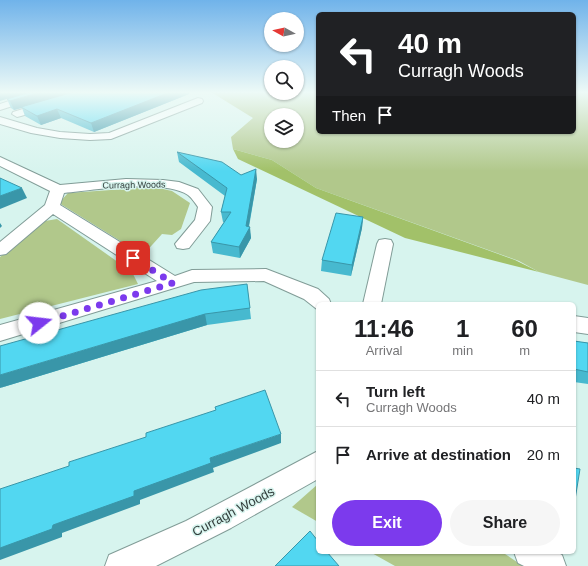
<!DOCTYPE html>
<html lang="en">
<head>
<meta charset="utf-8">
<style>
	:root { --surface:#fff; --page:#f6f6f6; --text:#202124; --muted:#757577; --line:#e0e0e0; --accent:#7c3aed }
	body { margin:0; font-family:Helvetica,sans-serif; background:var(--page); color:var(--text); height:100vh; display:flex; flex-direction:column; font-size:15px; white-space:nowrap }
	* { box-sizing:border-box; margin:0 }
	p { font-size:13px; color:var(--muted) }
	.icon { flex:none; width:22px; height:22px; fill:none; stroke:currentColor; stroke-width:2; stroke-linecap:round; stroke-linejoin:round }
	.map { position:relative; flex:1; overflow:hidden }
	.details { position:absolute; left:316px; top:302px; width:260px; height:252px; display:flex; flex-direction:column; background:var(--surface); border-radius:6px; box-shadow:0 1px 3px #0004 }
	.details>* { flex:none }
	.guide { position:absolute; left:316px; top:12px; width:260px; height:122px; border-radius:6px; box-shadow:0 1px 3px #0004; background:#202124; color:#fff; overflow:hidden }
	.needle { width:26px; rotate:278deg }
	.tools { position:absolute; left:264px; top:12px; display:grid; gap:8px }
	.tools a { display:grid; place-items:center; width:40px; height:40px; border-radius:50%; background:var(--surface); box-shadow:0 1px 3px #0004; font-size:20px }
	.pin { position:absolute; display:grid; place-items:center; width:34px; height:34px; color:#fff; margin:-17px; border-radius:8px; box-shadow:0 2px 6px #0006 }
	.me { position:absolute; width:44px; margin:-22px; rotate:74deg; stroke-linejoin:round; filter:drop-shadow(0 0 3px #0008) }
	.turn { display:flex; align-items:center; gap:14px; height:84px; padding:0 16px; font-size:18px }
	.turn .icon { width:52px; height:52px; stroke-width:2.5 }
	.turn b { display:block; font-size:28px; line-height:34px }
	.then { display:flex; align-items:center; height:38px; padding:0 16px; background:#0003; gap:8px; font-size:15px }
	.eta { display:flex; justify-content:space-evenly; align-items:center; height:68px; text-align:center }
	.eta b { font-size:24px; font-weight:700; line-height:28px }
	.cta { display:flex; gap:8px; margin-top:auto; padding:8px 16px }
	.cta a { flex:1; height:46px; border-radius:24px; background:var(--accent); color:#fff; font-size:16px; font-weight:700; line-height:46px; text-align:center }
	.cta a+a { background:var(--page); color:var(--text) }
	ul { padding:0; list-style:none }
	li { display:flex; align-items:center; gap:12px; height:56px; padding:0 16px; border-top:1px solid var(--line) }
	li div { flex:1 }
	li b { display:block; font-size:15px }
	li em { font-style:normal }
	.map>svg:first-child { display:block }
	.green { fill:#b1c88b; fill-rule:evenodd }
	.forest { fill:#a2c169 }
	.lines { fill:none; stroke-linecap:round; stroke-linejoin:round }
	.minor-casing { stroke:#819c97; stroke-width:2 }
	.minor { fill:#fff; fill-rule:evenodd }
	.wall { fill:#47b9cf }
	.shaded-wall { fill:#3996a9 }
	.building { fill:#52d7f1; stroke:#3996a9 }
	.route { stroke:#7c3aed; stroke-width:7; stroke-dasharray:0 12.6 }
	.labels { text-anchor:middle; stroke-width:3; stroke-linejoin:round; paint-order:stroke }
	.far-street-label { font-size:9px; fill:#333e3c; stroke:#d7f4ee }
	.near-street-label { font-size:13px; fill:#333e3c; stroke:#d7f4ee }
</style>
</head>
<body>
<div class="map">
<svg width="588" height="566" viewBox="0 0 588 566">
	<rect width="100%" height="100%" fill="#d7f4ee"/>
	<!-- green -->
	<g class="green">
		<path d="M211,92H318V132H574V92H588V285L539,272L519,261L316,188L272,160L233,149L231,137L253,118ZM271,115H297V141H271Z"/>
		<path d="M154,187L172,191L190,203L181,229L172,235L162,234L143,255L59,203L68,193Z"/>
		<path d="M57,219L132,272L138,284L0,319V257L45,221Z"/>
		<path d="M318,484V522L292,507Z"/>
		<path d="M370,552H502L523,566H395Z"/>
	</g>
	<!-- forest -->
	<path class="forest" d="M233,149L272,160L316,188L515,260L539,272L405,238L238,159Z"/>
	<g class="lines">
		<defs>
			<g id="minor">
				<path d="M36,92H52L50,94L0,110V104Z"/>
				<path d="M79,92H95L93,94L21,116L17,117L12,114L13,112Z"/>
				<path d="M198,98L202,99L203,101L202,103L111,139L90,140L60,138L31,133L0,124V117L37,128L60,132L90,134L109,133Z"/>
				<path d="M0,157L60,185L126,179L163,180L179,182L198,189L212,207L210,221L189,248L183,249L177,248L175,244L195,220L198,207C195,203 192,198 188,195C165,179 92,190 64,193L60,205L175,276L192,270L266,269L318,289L329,299L331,304H318V310L304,299L264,281L194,282L0,341V325L157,281L53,214L6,254L0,255V242L45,205L50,191L0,166Z"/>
				<path d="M385,239L391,240L393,244L381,304H363L377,244L379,240Z"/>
				<path d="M574,316L588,318V334L574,332Z"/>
				<path d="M318,451V479L231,528L156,566H105L109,555L186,521Z"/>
				<path d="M514,552H557L562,555L566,566H524L518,563Z"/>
			</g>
		</defs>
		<!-- minor casing -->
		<use href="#minor" class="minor-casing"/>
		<!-- minor -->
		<use href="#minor" class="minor"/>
	</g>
	<!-- wall -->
	<g class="wall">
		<path d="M189,94L94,132L61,118L41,125L25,116L22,108L14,110L11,108L7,99Z"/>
		<path d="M177,152L241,175L257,179L249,227L251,238L240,258L213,253L211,242L224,222H223L221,212L225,196L179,162Z"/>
		<path d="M363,217L362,228L351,276L321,271L322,260Z"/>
		<path d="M247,284L251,319L207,325L0,388Z"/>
		<path d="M574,341L588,343V384L574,382Z"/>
	</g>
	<!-- shaded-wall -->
	<g class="shaded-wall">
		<path d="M0,92H30L0,101Z"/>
		<path d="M41,92H73L14,110L10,101Z"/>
		<path d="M170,92H189V94L94,132L91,123Z"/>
		<path d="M57,109L61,118L41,125L37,116Z"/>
		<path d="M256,169L257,179L248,230L250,227L251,238L240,258L239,247Z"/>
		<path d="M22,188L27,198L0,209V196Z"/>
		<path d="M363,217L362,228L351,276L352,265Z"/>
		<path d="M0,223L2,226L0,228Z"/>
		<path d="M205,314L207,325L0,388V375Z"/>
		<path d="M281,434V443L213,468L214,472L140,500V504L62,533V537L0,560V548L53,525L210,458Z"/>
	</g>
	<!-- building -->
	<g class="building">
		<path d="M30,92H41L10,101L7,99Z"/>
		<path d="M73,92H170L91,123L57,109L37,116L21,107Z"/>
		<path d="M177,152L222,162L241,175L256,169L246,226L250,227L239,247L211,242L231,212H221L227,188Z"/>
		<path d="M0,178L22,188L0,196Z"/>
		<path d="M336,213L363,217L352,265L322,260Z"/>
		<path d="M247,284L250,308L205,314L0,375V346L201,290Z"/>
		<path d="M574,341L588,343V372L574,369Z"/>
		<path d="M265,390L281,434L210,458L211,463L134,491V496L53,525L52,529L0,548V489L69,466V462L146,437V433L216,410L215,407Z"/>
		<path d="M574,468L580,469L574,506Z"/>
		<path d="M310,531L318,541V552H327L339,566H275Z"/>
	</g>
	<!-- sky -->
	<linearGradient id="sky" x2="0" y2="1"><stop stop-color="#70b3ea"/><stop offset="0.54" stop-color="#edfaf7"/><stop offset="1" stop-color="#edfaf7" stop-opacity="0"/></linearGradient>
	<rect width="588" height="171" fill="url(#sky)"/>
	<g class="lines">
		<!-- route -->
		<path class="route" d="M39,323L173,283L133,258"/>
	</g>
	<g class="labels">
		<!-- far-street labels -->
		<g class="far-street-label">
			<text transform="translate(134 185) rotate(-1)" y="3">Curragh Woods</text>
		</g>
		<!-- near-street labels -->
		<g class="near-street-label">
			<text transform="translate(233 511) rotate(-28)" y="5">Curragh Woods</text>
		</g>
	</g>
</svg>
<div class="tools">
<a><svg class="needle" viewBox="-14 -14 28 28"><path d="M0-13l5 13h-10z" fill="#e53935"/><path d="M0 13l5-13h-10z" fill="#757577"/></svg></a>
<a><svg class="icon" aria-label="search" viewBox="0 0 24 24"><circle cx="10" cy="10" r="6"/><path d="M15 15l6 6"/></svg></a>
<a><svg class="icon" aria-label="layers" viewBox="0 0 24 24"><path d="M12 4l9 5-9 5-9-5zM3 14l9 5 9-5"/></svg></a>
</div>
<div class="pin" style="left:133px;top:258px;background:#d93025"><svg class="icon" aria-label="arrive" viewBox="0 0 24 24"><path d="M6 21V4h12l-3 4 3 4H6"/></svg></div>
<svg class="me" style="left:39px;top:323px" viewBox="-20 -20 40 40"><circle r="19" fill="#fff"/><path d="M0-13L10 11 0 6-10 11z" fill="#7c3aed"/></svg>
<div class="guide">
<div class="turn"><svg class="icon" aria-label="left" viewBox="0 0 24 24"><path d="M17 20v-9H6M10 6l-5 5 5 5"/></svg><div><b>40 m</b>Curragh Woods</div></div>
<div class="then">Then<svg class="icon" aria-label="arrive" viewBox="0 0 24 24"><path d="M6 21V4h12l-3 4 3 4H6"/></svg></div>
</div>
<section class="details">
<div class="eta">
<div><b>11:46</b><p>Arrival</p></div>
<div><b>1</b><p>min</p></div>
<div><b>60</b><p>m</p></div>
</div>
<ul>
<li><svg class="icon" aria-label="left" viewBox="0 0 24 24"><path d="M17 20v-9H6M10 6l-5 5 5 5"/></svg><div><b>Turn left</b><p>Curragh Woods</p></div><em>40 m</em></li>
<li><svg class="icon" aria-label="arrive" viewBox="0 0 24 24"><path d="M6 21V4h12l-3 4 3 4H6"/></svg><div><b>Arrive at destination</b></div><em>20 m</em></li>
</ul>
<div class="cta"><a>Exit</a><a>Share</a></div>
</section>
</div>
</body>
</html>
